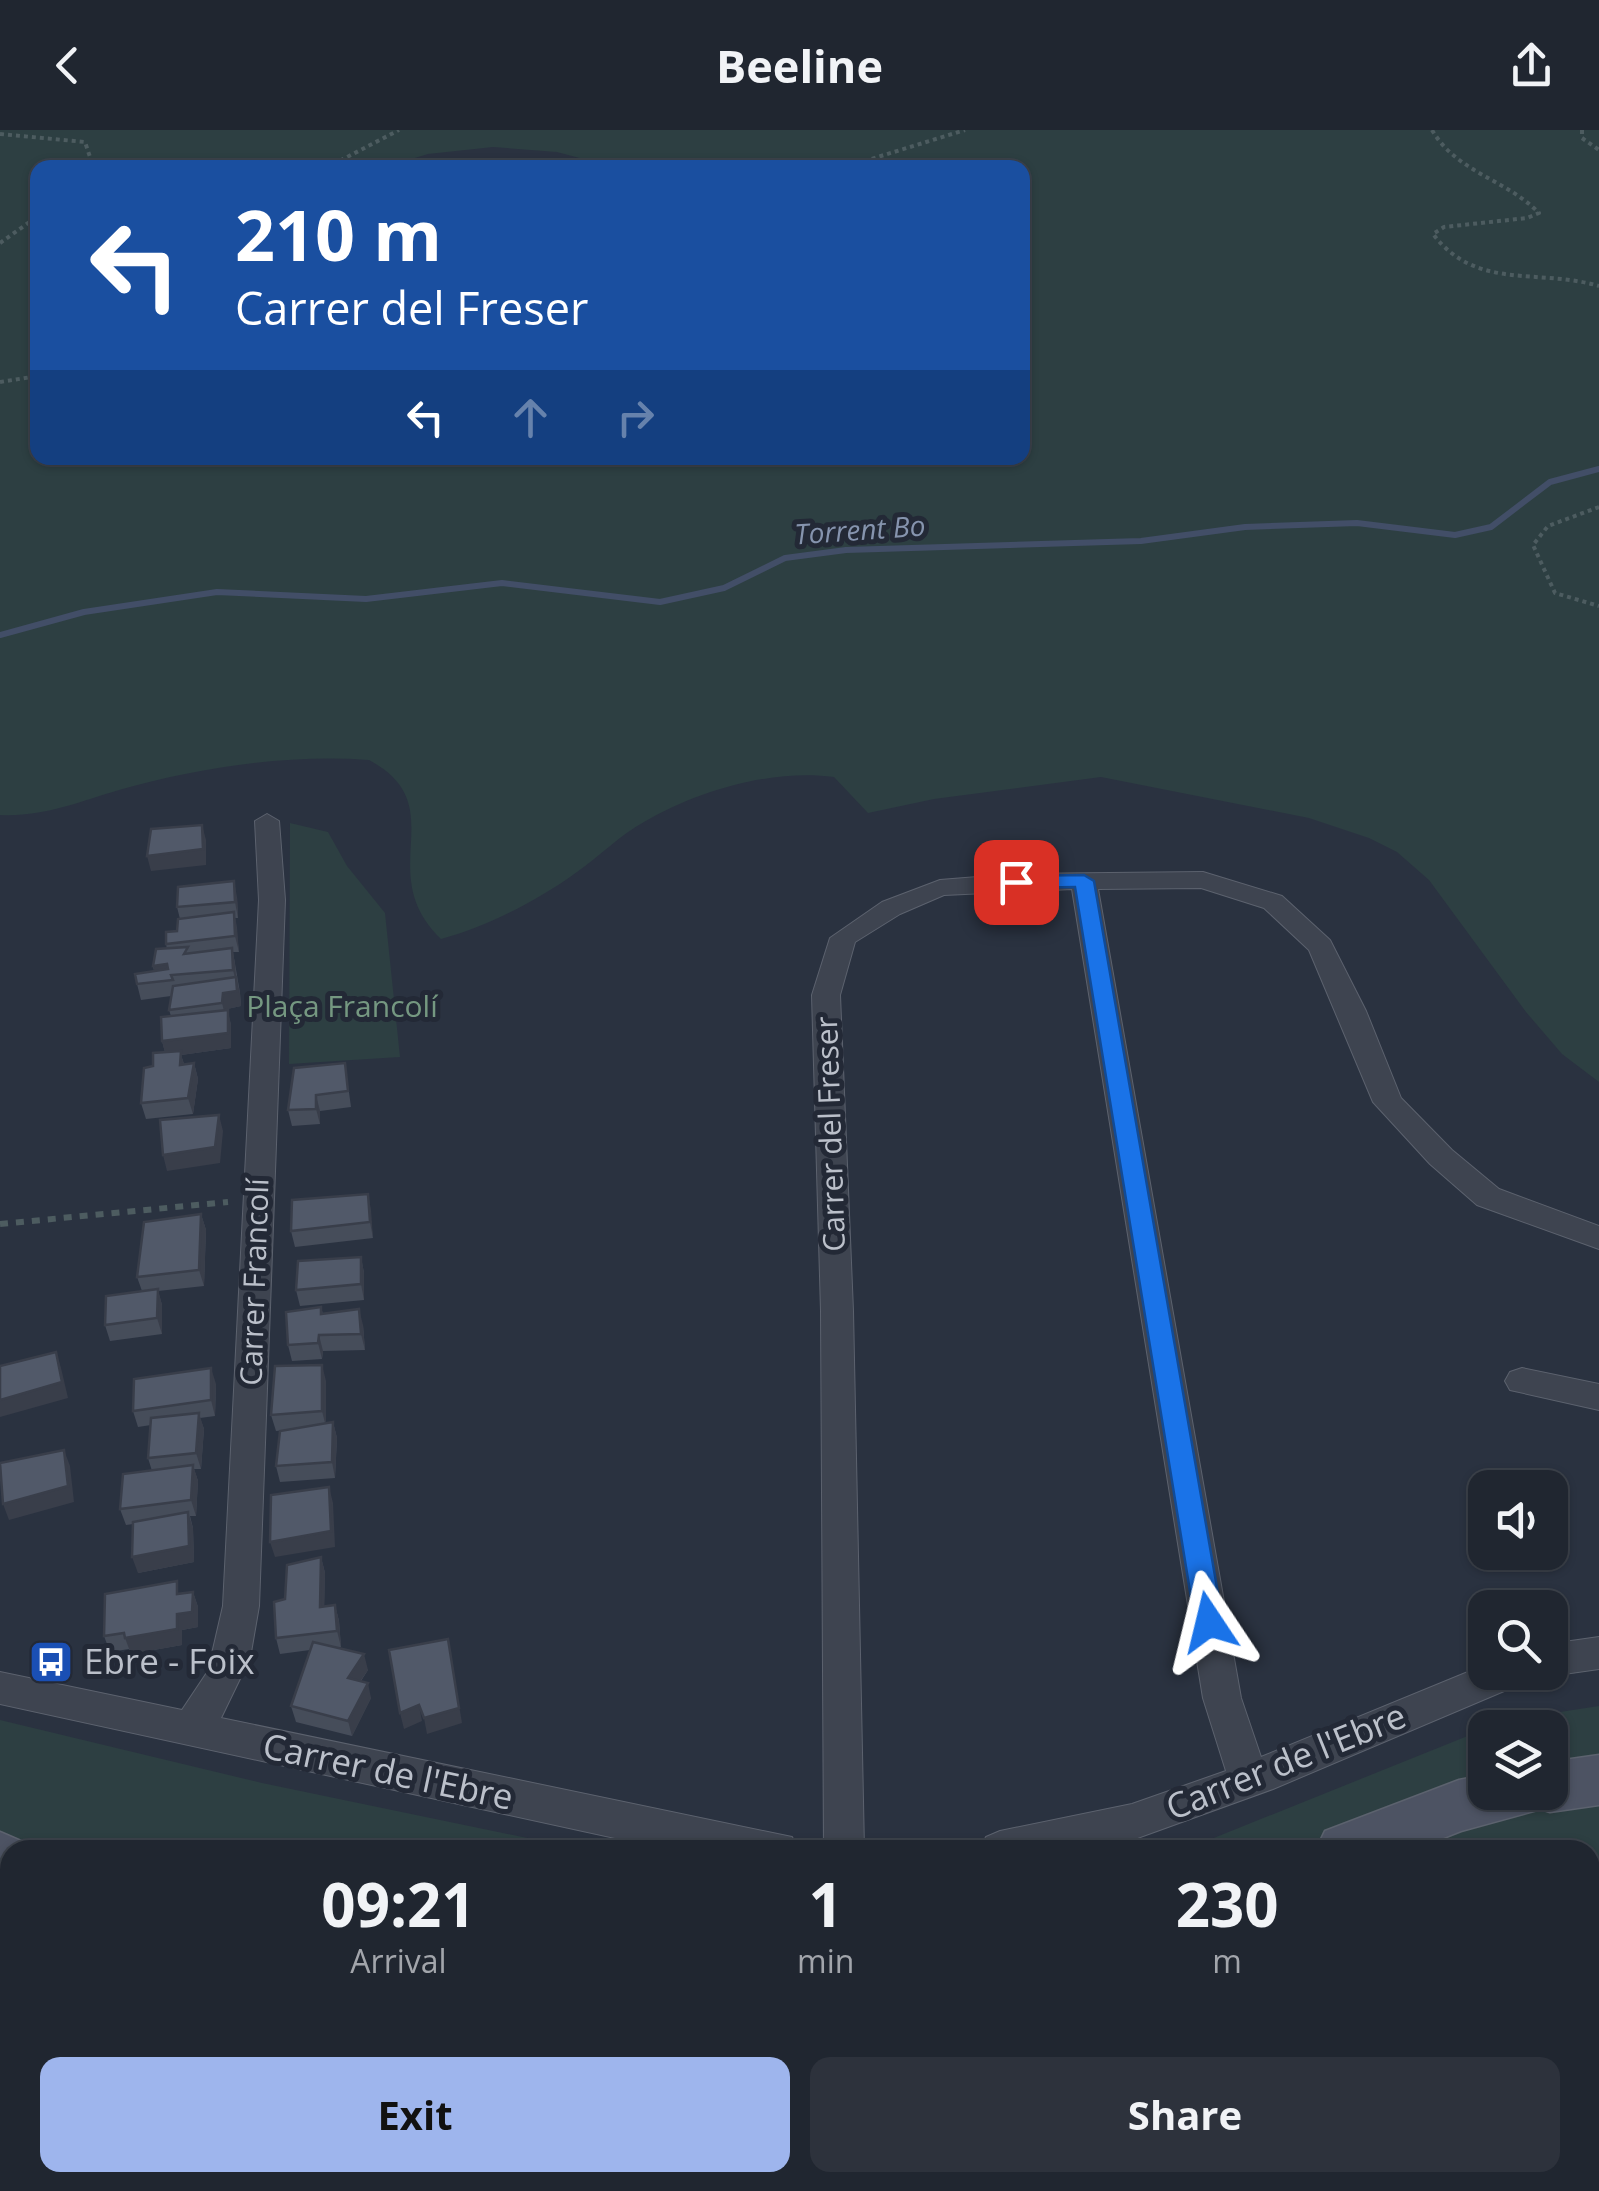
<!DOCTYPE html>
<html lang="en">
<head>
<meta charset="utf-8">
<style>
	:root { --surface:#202630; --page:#2d323c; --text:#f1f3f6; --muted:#a2a5ab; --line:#3d434c; --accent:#9eb5ed }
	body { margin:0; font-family:"Open Sans",sans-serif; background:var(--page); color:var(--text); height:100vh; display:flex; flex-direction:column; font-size:38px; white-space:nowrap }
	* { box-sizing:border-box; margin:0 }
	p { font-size:32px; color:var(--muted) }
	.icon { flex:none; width:55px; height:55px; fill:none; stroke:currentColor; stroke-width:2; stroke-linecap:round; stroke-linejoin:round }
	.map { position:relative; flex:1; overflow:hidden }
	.details { position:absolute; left:0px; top:1710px; width:1600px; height:352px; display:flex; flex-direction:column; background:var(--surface); border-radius:30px 30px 0 0; box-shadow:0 2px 8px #0004,0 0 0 2px var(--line) }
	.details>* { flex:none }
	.banner { position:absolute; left:30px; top:30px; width:1000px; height:305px; border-radius:20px; box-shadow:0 2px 8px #0004,0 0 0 2px var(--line); background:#1a4fa0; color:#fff; overflow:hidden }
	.fabs { position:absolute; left:1468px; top:1340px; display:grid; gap:20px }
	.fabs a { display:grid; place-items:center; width:100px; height:100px; border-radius:20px; background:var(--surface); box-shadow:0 2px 8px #0004,0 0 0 2px var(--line); font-size:50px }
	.pin { position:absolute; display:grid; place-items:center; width:85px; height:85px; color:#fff; margin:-42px; border-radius:20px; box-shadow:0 5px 15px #0006 }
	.me { position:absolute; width:110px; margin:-55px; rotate:350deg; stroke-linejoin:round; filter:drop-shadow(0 0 8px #0008) }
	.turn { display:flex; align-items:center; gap:35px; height:210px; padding:0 40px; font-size:45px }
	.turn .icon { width:130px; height:130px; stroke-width:2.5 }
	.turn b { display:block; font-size:70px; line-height:85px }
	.lanes { display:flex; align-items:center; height:95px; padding:0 40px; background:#0003; justify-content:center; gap:50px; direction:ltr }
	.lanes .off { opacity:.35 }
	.eta { display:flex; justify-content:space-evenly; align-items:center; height:170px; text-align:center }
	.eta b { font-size:60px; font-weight:700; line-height:70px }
	.primary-button { display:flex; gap:20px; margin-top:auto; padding:20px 40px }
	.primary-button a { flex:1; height:115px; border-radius:20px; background:var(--accent); color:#111; font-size:40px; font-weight:700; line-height:115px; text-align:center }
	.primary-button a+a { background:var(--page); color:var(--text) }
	header { display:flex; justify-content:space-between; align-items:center; height:130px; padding:0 40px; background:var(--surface); font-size:45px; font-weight:700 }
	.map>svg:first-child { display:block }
	.green { fill:#2d3f42; fill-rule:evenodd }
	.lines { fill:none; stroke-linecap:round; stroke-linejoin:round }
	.stream { stroke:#424e67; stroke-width:6 }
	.minor-casing { stroke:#5c626e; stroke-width:2 }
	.secondary-casing { stroke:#5c626e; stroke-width:3 }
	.path-far1 { stroke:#4d5c60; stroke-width:4; stroke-dasharray:4 4; stroke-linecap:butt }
	.path { stroke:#4d5c60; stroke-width:6; stroke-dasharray:8 8; stroke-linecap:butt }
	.minor { fill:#3e4450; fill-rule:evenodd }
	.secondary { fill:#4d5363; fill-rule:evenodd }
	.wall { fill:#464d5a }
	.shaded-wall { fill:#393e4a }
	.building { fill:#515969; stroke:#393e4a; stroke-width:2.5 }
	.route { fill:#1a73e8; stroke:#114b97; stroke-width:2.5 }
	.labels { text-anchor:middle; stroke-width:10; stroke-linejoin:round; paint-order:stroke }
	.far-water-label { font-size:28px; font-style:italic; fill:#8694ae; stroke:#232936 }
	.park-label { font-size:30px; fill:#759881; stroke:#232936 }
	.street-label { font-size:30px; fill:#bbc0ca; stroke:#232936 }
	.near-poi-label { font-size:35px; fill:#bbc0ca; stroke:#232936; text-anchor:start }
	.near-street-label { font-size:35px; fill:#bbc0ca; stroke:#232936 }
</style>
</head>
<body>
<header><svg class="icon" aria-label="back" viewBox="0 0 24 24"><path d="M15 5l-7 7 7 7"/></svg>Beeline<svg class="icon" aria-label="share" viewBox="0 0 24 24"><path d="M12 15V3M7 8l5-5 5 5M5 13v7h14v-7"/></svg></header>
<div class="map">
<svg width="1599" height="2061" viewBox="0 0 1599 2061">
	<rect width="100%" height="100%" fill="#2a3240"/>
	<!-- green -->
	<g class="green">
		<path d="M0,0H1599V952L1562,924L1526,882L1429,750L1397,722L1369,708L1309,688L1101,647L934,669L868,683L834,647C772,639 699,660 644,692C620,705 600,726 577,742C539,770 486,797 441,809C371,742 455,676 369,630C286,624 198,638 119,660C78,672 44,687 0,685ZM493,17L557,22L617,38H1022V328H38V38H382L428,24Z"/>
		<path d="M290,693L328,702L347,736L385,783L400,927L289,934Z"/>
		<path d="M1599,1576V2061H723L683,2053L1590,2052V1720H1184L1485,1599V1662H1550V1598L1489,1597L1508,1590Z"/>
		<path d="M0,1590L262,1653L585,1720H10V1892L0,1890Z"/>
	</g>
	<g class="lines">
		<!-- stream -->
		<path class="stream" d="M0,505L84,482L217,462L366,469L502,453L660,472L724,458L785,428L846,420L1141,411L1245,397L1357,393L1455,405L1491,397L1550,352L1599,339"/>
		<defs>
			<g id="minor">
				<path d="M267,684L279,691L285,770L259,1476L250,1528L221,1588L792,1707L798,1720H670L0,1574V1542L182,1580L208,1541L223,1476L259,770L255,691Z"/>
				<path d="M1203,742L1282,766L1330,810L1366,881L1401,968L1452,1020L1499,1059L1599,1096V1119L1477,1075L1430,1034L1373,972L1309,820L1264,778L1201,758L1098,759L1241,1568L1261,1627L1485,1535V1542H1529L1523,1553L1273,1659L1132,1710L1095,1720H980L986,1707L1000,1701L1132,1674L1226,1641L1203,1568L1072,759L944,765L900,784L855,812L840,865L853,1181L864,1720H824L821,1181L812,865L830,808L882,772L940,750L1015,744Z"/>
				<path d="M1522,1238L1599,1254V1280L1510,1260L1505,1251L1510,1242Z"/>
				<path d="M1599,1507V1539L1550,1546L1540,1542H1550V1514Z"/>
				<path d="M0,1901L10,1904V1948L0,1945Z"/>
				<path d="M10,2040V2052H51L49,2061H3Z"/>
				<path d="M377,2052H498L502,2061H381Z"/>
			</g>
			<g id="secondary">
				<path d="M1599,1625V1675L1550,1682L1541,1679L1461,1701L1413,1720H1316L1325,1701L1459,1650L1485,1645V1662H1550V1632Z"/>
				<path d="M0,1702L30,1715L33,1720H10V1799L0,1797Z"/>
			</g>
		</defs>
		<!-- minor casing -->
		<use href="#minor" class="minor-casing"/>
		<!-- secondary casing -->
		<use href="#secondary" class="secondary-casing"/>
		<!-- path-far1 -->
		<g class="path-far1">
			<path d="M1432,0C1457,43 1506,49 1539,83L1527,88L1444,97L1433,104C1476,161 1538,138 1599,156"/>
			<path d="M1582,0V8L1599,20"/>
			<path d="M0,4L85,12L92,33L87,38"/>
			<path d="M326,38L399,0"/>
			<path d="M859,38L868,30L965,0"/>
			<path d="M0,113L38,86"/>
			<path d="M0,252L38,246"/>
			<path d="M1599,377L1548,396L1533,415L1555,463L1599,476"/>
		</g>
		<!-- path -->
		<path class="path" d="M0,1094L228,1072"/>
		<!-- minor -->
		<use href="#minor" class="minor"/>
		<!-- secondary -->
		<use href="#secondary" class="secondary"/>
	</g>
	<!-- wall -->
	<g class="wall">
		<path d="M237,767L238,788H235L239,822H233L240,863L241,876L227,879L231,895V918L181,925L184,934L194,933L198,949L193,984L146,989L141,973L153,936L165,922L162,911L171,886L169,880L171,866L141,870L137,854L154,841L153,836L167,819L166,814L177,801L180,789L177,777Z"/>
		<path d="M345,933L351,977L320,981V994L292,996L288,980Z"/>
		<path d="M368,1064L373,1108L295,1117L291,1101Z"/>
		<path d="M201,1084L206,1100L204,1156L158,1161L162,1175V1204L110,1211L105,1195L142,1161L137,1147Z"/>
		<path d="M361,1127L364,1143V1170L300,1176L296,1160Z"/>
		<path d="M321,1177L323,1184L363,1195L365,1220L323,1221L322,1229L292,1231L288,1215Z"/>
		<path d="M326,1251V1294L333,1292L337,1308L335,1348L280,1352L276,1336L288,1300L276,1301L271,1285Z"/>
		<path d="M216,1254L215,1286L200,1288L204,1299L201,1339H194L198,1351L196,1386H190L193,1398L194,1432L138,1443L133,1394L126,1395L120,1379L152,1341L148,1328L151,1295L138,1297L133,1281Z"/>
		<path d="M321,1427L325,1443L324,1476L335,1475L339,1491L341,1517L335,1518L368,1540L361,1551L371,1568L352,1606L296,1592L291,1576L310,1520L280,1524L276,1508Z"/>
		<path d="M193,1462L198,1477V1497L182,1500V1515L131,1524L129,1519L110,1522L104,1506L181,1464Z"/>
	</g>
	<!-- shaded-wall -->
	<g class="shaded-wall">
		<path d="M202,695L206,710V735L151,741L147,726Z"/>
		<path d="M234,751L237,767L238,788L235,772Z"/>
		<path d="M234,782L237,797L239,822L235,806Z"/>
		<path d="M232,818L235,834L237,856L233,840Z"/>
		<path d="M167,834L171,849L157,851L153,836Z"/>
		<path d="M236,847L240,863L241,876L227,879L226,889L222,873L223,863Z"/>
		<path d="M228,880L231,895V918L181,925L185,937L166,927L162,911Z"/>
		<path d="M194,933L198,949L193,984L188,968Z"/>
		<path d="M316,965L320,981V994L316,979Z"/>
		<path d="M219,985L223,1001L220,1033L167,1041L163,1025Z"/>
		<path d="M368,1064L371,1080L373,1108L370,1092Z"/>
		<path d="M201,1084L206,1100L204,1156L199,1140Z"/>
		<path d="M361,1127L364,1143V1170L361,1154Z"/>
		<path d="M158,1159L162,1175V1204L157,1188Z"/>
		<path d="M359,1179L363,1195L365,1220L361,1204Z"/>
		<path d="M319,1205L323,1221L322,1229L318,1213Z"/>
		<path d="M56,1222L61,1238L68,1268L0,1287V1270Z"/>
		<path d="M322,1235L326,1251V1297L322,1281Z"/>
		<path d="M211,1238L216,1254L215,1286L211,1270Z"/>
		<path d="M199,1283L204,1299L201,1339L196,1323Z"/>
		<path d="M333,1292L337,1308L335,1348L332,1332Z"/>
		<path d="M64,1320L70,1336L74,1372L9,1390L3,1374Z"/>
		<path d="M193,1335L198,1351L196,1386L191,1370Z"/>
		<path d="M329,1357L333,1373L335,1417L275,1427L270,1412Z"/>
		<path d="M188,1382L193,1398L194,1432L138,1443L132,1427Z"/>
		<path d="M321,1427L325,1443L324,1492L320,1477Z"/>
		<path d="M193,1462L198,1477V1497L182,1500V1515L131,1524L125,1508L177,1484Z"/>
		<path d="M335,1475L339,1491L341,1517L337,1501Z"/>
		<path d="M448,1509L462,1593L427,1604L424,1588Z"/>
		<path d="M364,1524L368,1540L352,1563L348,1548Z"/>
		<path d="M368,1553L371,1568L352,1606L348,1591Z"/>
		<path d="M419,1575L422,1591L404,1599L400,1583Z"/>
	</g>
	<!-- building -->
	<g class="building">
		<path d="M202,695L203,719L147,726L151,699Z"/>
		<path d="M234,751L235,772L177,777L178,757Z"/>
		<path d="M234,782L235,806L166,814V802L177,801L178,789Z"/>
		<path d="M188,817L184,824L232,818L233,840L171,845L173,850L137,854L135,844L168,839L167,834L153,836L156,819Z"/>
		<path d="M236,847L237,861L223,863L222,873L169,880L173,856Z"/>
		<path d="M228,880V903L162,911L161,887Z"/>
		<path d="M181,921L180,935L194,933L188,968L141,973L144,938L153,936V923Z"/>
		<path d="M345,933L348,961L316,965V979L288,980L294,938Z"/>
		<path d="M219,985L215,1017L163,1025L160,990Z"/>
		<path d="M368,1064L370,1092L291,1101L292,1070Z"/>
		<path d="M201,1084L199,1140L137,1147L144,1092Z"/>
		<path d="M361,1127V1154L296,1160L298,1131Z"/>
		<path d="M158,1159L157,1188L105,1195L106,1166Z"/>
		<path d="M321,1177V1184L359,1179L361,1204L319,1205L318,1213L288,1215L286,1182Z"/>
		<path d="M56,1222L62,1252L0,1270V1236Z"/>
		<path d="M322,1235V1281L271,1285L275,1236Z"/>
		<path d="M211,1238V1270L133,1281L134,1249Z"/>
		<path d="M199,1283L196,1323L148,1328L151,1288Z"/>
		<path d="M333,1292L332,1332L276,1336L280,1301Z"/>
		<path d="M64,1320L68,1356L3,1374L0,1333Z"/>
		<path d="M193,1335L191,1370L120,1379L123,1344Z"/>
		<path d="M329,1357L331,1401L270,1412L271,1365Z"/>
		<path d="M188,1382L189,1416L132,1427L133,1392Z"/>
		<path d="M321,1427L320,1477L335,1475L337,1501L276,1508L274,1472L285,1469L287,1435Z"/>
		<path d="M177,1451V1464L193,1462L192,1482L177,1484V1499L125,1508L124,1503L104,1506L105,1464Z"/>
		<path d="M448,1509L459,1578L424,1588L419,1575L400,1583L389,1520Z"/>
		<path d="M313,1512L364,1524L348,1548L368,1553L348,1591L291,1576Z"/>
	</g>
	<!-- route -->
	<path class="route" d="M1084,745L1094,751L1223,1492L1219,1500L1209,1503L1199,1500L1195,1492L1075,757L1016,758L1006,752L1016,746Z"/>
	<!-- icons -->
	<defs>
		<symbol id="bus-square" viewBox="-11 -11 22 22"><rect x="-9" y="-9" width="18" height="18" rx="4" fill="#1a4fb4" stroke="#232936"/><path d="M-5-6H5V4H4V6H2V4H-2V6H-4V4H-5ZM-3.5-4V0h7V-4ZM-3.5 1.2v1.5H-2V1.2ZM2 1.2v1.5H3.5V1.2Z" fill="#fff"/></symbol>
	</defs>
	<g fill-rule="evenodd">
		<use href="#bus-square" x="26" y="1507" width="50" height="50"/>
	</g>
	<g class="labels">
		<!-- far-water labels -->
		<g class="far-water-label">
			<text transform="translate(860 400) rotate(-4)" y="10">Torrent Bo</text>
		</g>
		<!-- park labels -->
		<g class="park-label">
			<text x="342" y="887">Plaça Francolí</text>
		</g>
		<!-- street labels -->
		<g class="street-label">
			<text transform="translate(831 1004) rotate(-92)" y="10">Carrer del Freser</text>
			<text transform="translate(255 1152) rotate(-88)" y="10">Carrer Francolí</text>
		</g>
		<!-- near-poi labels -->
		<g class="near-poi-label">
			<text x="84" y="1544">Ebre - Foix</text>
		</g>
		<!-- near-street labels -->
		<g class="near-street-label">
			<text transform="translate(1286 1632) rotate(-22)" y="12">Carrer de l'Ebre</text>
			<text transform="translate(388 1642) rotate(12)" y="12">Carrer de l'Ebre</text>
		</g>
	</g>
</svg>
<div class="fabs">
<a><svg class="icon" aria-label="sound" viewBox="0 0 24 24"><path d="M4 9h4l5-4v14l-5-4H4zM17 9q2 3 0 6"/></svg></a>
<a><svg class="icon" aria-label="search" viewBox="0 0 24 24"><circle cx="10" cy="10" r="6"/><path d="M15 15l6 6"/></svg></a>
<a><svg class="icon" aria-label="layers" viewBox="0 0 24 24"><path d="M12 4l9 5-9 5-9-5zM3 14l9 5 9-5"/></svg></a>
</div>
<div class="pin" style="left:1016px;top:752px;background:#d93025"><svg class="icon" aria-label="arrive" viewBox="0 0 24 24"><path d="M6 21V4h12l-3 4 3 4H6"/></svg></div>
<svg class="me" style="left:1209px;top:1492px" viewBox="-20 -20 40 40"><path d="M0-17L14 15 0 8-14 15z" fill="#1a73e8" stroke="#fff" stroke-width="4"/></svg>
<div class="banner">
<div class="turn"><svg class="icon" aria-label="left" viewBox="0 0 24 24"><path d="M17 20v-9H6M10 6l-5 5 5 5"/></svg><div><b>210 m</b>Carrer del Freser</div></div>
<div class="lanes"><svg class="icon" aria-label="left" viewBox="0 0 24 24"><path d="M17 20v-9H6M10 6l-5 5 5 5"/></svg><svg class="icon off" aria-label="ahead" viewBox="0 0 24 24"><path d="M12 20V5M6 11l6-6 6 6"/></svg><svg class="icon off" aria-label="right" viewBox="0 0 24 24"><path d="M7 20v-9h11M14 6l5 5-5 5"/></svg></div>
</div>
<section class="details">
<div class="eta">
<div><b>09:21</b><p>Arrival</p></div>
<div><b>1</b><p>min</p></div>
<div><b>230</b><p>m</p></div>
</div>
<div class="primary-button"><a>Exit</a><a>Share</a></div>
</section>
</div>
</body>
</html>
